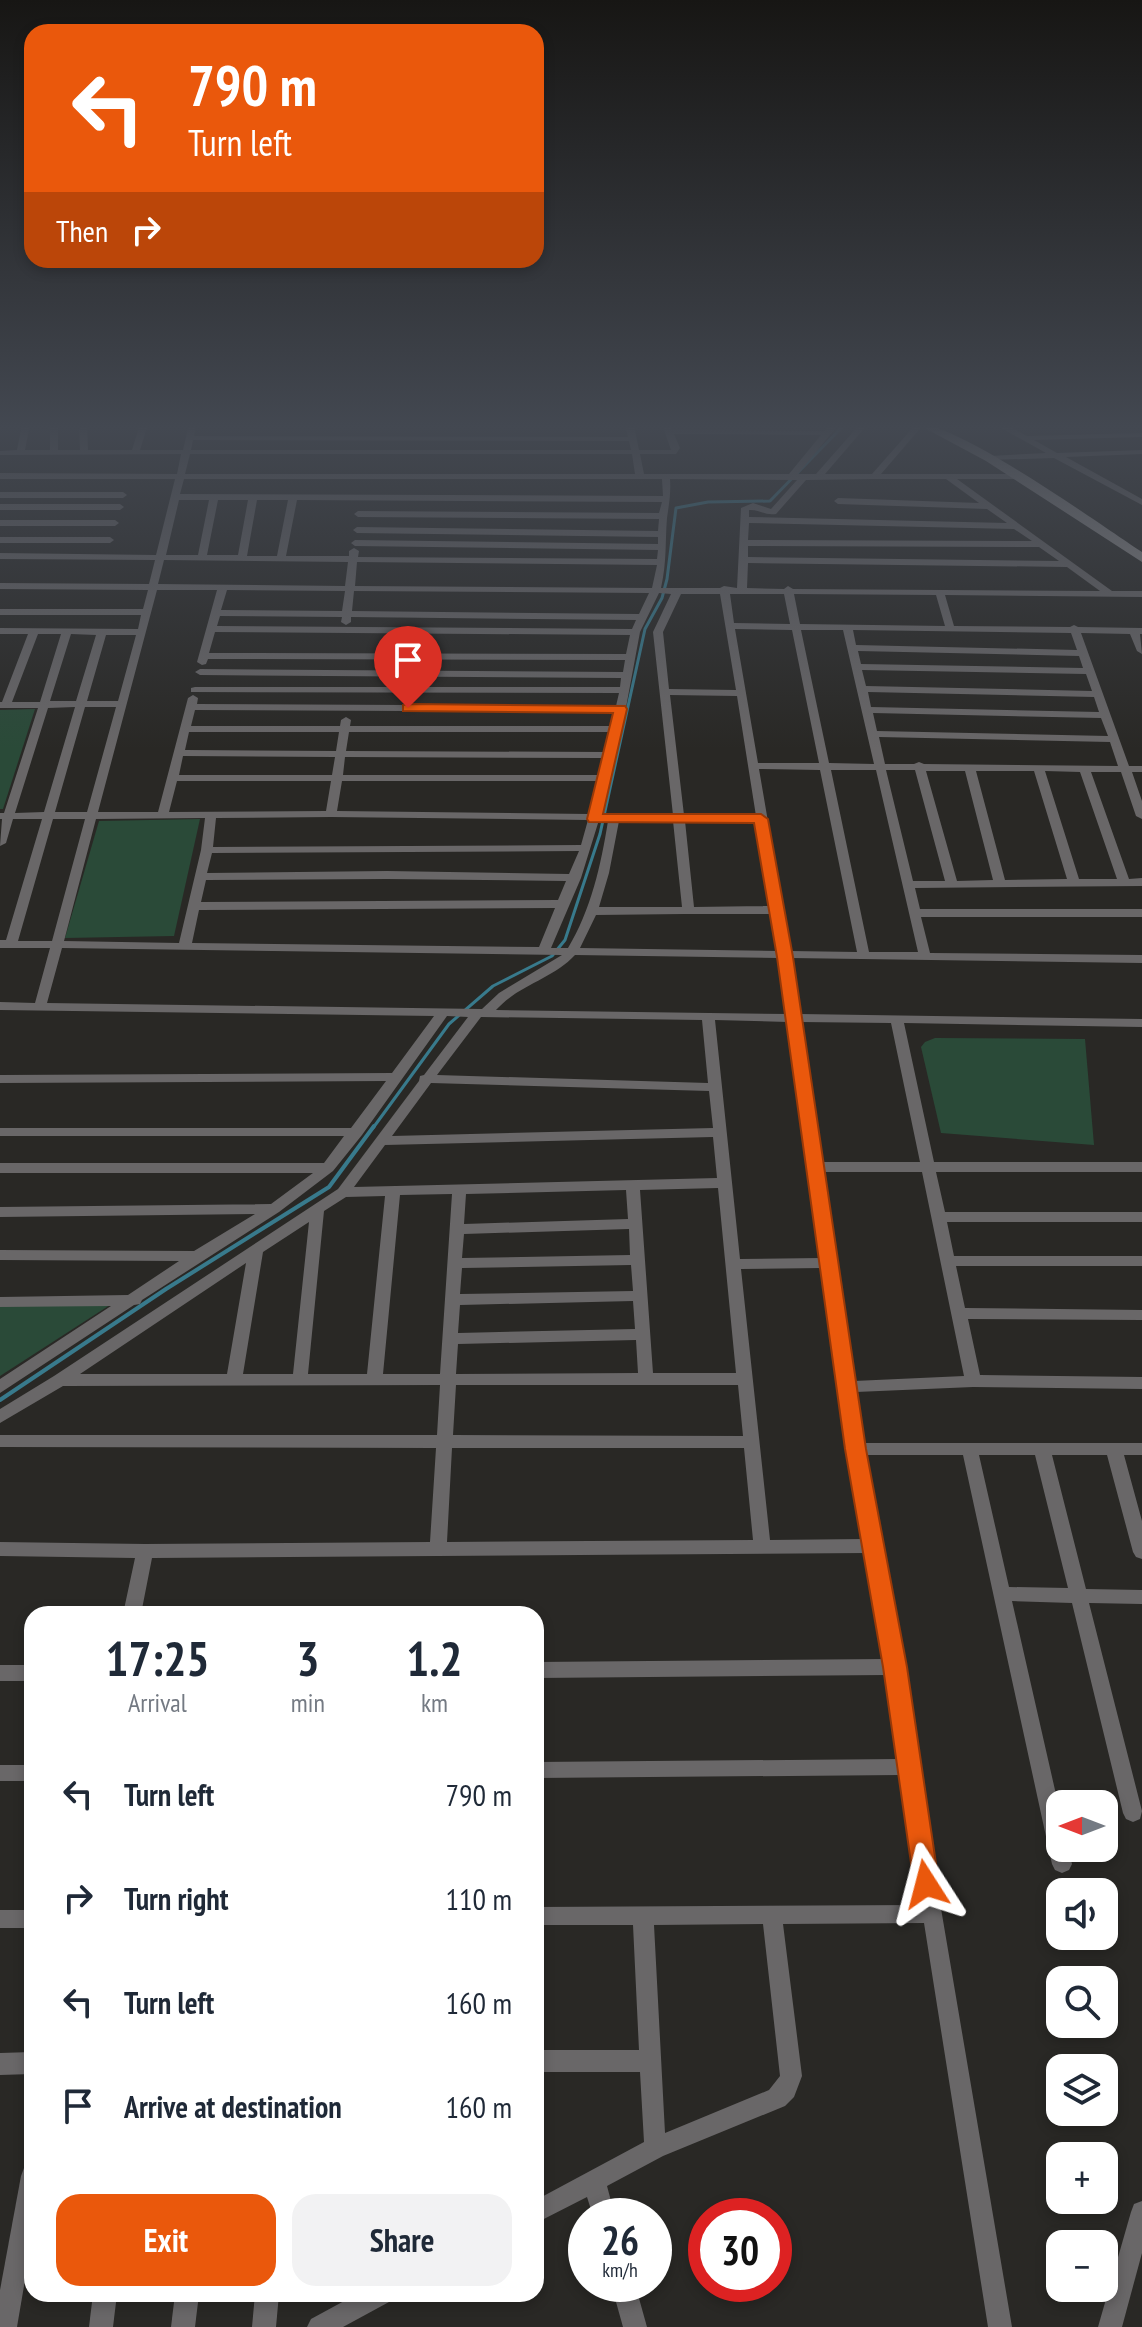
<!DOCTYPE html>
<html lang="en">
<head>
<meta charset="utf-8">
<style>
	:root { --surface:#fff; --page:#f2f2f3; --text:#1f2937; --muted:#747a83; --accent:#ea580c }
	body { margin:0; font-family:"PT Sans Narrow",sans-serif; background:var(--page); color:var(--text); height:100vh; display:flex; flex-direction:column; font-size:30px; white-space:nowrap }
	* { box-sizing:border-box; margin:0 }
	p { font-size:26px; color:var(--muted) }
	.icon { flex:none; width:44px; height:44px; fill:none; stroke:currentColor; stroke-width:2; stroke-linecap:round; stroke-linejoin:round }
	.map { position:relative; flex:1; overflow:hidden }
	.sheet { position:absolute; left:24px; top:1606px; width:520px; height:696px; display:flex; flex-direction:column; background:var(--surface); border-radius:24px; box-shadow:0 4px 12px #0003 }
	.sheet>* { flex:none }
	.hud { position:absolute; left:24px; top:24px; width:520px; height:244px; border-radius:24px; box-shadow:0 4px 12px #0003; background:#ea580c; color:#fff; overflow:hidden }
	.needle { width:52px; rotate:270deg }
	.buttons { position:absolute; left:1046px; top:1790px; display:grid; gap:16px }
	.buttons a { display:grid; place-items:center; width:72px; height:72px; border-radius:16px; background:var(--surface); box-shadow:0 4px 12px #0003; font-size:40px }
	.speed { position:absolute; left:568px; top:2198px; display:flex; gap:16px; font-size:40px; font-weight:700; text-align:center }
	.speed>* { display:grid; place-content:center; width:104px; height:104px; border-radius:50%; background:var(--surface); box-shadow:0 4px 12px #0003; line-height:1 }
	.speed small { font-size:20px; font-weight:400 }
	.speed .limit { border:12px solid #d22; background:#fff; color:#111 }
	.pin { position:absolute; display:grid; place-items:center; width:68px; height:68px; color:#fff; margin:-82px -34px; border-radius:50% 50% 50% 0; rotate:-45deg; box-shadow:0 0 8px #0007 }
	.pin .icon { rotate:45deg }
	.me { position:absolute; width:88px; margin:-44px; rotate:351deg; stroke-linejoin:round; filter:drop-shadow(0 0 6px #0008) }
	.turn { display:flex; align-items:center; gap:28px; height:168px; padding:0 32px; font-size:36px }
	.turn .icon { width:104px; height:104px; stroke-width:2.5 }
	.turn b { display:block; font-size:56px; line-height:68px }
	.then { display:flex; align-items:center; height:76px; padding:0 32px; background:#0003; gap:16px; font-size:30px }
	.eta { display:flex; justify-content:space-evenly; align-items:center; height:136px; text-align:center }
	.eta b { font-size:48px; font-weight:800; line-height:56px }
	.cta { display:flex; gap:16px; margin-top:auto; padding:16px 32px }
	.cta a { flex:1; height:92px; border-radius:24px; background:var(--accent); color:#fff; font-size:32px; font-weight:800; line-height:92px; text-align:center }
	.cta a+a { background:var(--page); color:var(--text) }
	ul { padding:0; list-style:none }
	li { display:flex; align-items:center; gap:24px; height:104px; padding:0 32px }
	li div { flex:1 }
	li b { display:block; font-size:30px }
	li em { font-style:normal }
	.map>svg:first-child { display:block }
	.green { fill:#2a4a38 }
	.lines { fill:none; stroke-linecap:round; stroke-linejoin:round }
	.stream-far1 { stroke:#387a8c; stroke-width:3 }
	.stream { stroke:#387a8c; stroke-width:4 }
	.street { fill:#696768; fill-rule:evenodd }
	.secondary { fill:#8d8b8b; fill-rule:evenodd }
	.route { fill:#ea580c; stroke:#983908; stroke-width:2 }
</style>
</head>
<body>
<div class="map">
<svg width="1142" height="2327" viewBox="0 0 1142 2327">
	<rect width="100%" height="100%" fill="#292825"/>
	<!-- green -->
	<g class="green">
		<path d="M35,709L3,809H0V710Z"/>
		<path d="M200,819L174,936L65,938L99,821Z"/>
		<path d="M935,1038L1085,1039L1094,1145L941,1133L921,1047L925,1042Z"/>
		<path d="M113,1303L0,1376V1305Z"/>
	</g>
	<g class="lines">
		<!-- stream-far1 -->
		<path class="stream-far1" d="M373,1128L449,1024L493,986L552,956L565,940L600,834L645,629L662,598L667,579L676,508L708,502L770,501L845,424"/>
		<!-- stream -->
		<path class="stream" d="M0,1400L166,1289L329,1187L374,1126"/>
		<!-- street -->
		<g class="street">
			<path d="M22,424H30L25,450H50V424H58V450H80L79,424H87L88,450H132L140,424H148L140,450H183L189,424H630L634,426L639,450H671L662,424H670L672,430L825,431L831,424H839L798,474H816L860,424H868L825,474H872L916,424H924L881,474H1023L1024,476L1020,479H957L1112,591H1142V597L945,595L954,626L1070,627L1074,625L1078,627L1142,628V634H1140L1142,654L1137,651L1130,634L1081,633L1129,766H1142V772H1132L1142,801V819L1136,816L1121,772H1091L1129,879L1142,878V886L915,888L920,909H1142V917H921L930,953L1142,955V963L791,958L800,1014L1142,1019V1027L904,1023L934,1162H1142V1172H936L945,1212H1142V1222H947L954,1256H1142V1266H956L965,1308L1142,1310V1320L968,1319L980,1375L1142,1377V1389L973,1387L856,1392L863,1443H1142V1455H1124L1142,1521V1559L1136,1557L1133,1552L1107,1455H1052L1086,1589L1142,1590V1604L1089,1603L1142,1811L1140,1819L1133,1822L1126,1819L1123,1813L1072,1603L1012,1601L1060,1812V1848H1068L1072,1864L1069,1870L1062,1873L1055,1870L1052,1864L963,1455H865L904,1667L917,1767L1012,2327H988L924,1923L783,1924L802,2076L794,2097L785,2106L663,2156L607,2186L615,2216H593L587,2197L536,2223V2200L644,2142L640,2072H536V2050H639L633,1925H536V1907L921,1905L900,1775L536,1778V1762L898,1759L887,1675L536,1678V1662L885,1659L866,1553L152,1558L141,1614H123L135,1558L0,1556V1542L145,1544L430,1542L436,1448L0,1447V1435H437L440,1385L63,1386L0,1423V1409L54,1376L338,1189L419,1081L420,1076L424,1075L468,1017L447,1016L362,1135L333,1171L279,1212L142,1300L140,1304L134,1305L0,1393V1379L111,1306L0,1307V1297L128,1295L179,1261L0,1260V1250L194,1251L255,1214L0,1217V1207L271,1204L313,1173H0V1163H324L344,1136H0V1128H351L386,1081L0,1083V1075L392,1073L434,1016L0,1010V1002L35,1003L50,948H0V940H6L42,819H13L6,843L0,846L2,819H0V813H4L38,708H0V702H2L28,634H0V628L138,629L141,615H0V609H143L148,590L0,589V583L149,584L155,560L0,559V553L156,555L175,479H0V473L177,474L181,454L0,455V451L17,450ZM196,427L626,428L628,437L194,436ZM674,434L821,435L789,474H644L640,454H676L680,448ZM193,440L629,441L631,450H191ZM190,454H632L635,474H185ZM184,479H662L663,496L180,494ZM670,479L797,480L771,509L753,503L741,508L737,588L724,586L720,588H661C667,561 665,543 667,518C669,504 671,493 670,479ZM873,479H946L979,503L838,498L834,501L838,504L987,509L1007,523L749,517V510C759,509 765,516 776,514L806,480ZM179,500H209L198,555H166ZM218,500H248L238,555H207ZM257,500H288L277,556H247ZM297,500L662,502L659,513L358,511L354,514L358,517L659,519L658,531L357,527L353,530L357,533L658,537V544L355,540L351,543L355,546L658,550L657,559L358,557L359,551L354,548L349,551V556H286ZM749,523L1014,529L1032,541L748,540ZM748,546L1039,547L1059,561L748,557ZM164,560L348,562L345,586L158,584ZM357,562L657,565L652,588L355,586ZM748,563L1067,567L1100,591L793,589L788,586L784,589L747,588ZM157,590H217L197,662L202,665L206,664L208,659L625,660L623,672L200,669L195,672L200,675L621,678L620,687H195L191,688V692L619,693L616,706L197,704L198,698L193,695L188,698L158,812H98ZM227,590L345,591L342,611L221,610ZM354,591L649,593L639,614L352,611ZM659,593L671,594L653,632L673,815L601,814L622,729L640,632ZM681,594H720L736,690L669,689L663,632ZM730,594H784L790,624L734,623ZM794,594L936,595L945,626L800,624ZM220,616L342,617L341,622L346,625L351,622V617L636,620L632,629L217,626ZM735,629L792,630L819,763H758ZM801,630H843L874,764L829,763ZM853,630L1071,633L1077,650L856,645ZM215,632L630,635L626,654L209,653ZM38,634H61L40,702H12ZM71,634L96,635L76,701H50ZM106,635H136L118,701H87ZM858,651L1079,656L1083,668L861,664ZM862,670L1086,674L1092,691L866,686ZM868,692L1094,697L1099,712L871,707ZM670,695L737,696L756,816L684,815ZM75,707L44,812L15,813L48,708ZM85,707H116L87,812H55ZM195,710L615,712L612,726H350L351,720L346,717L341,720L340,726H191ZM873,713L1101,718L1108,736L877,731ZM189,732H339L336,751L185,750ZM349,732H611L606,752L346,751ZM879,737L1110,742L1118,766L924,764L919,762L914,764H885ZM183,756L335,757L332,775H179ZM345,757L604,758L600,775H343ZM759,769L820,770L857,952L790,951ZM831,770H876L918,952H869ZM886,770H915L945,881H913ZM926,771H965L993,880L957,881ZM976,771H1034L1067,879L1005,880ZM1045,771L1080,772L1117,879H1079ZM177,781H331L326,811L169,812ZM342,781H598L589,814L337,811ZM331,817L588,820L581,845L213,847L216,818ZM205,818L201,850L179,943L64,941L96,819ZM53,819H85L52,941H18ZM599,820L608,821C601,865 591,910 568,948H551L581,878ZM619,821H673L682,907H599L609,873ZM685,821L757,822L771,906L694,907ZM579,851L569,874L387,871L207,873L212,853ZM387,879L566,881L558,900L201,902L206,880ZM555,908L539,947L192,943L199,910ZM684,914H772L778,951L580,948L596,915ZM62,948L562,955L499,993L482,1009L47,1003ZM575,955L779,958L787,1014L496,1010C518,985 553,979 575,955ZM481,1017L702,1020L708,1083L437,1075ZM715,1020L788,1022L821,1258L740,1259ZM801,1022L891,1023L920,1162H822ZM431,1083L709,1091L713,1128L392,1136ZM713,1137L717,1178L354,1187L385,1145ZM823,1172H922L964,1376L854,1381ZM718,1188L736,1373H653L640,1190ZM626,1190L628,1219L464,1224L466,1194ZM452,1194L440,1374H383L400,1195ZM385,1196L367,1374H308L324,1211L346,1197ZM309,1222L293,1374H243L263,1252ZM629,1229L630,1255L462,1258L464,1234ZM246,1263L227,1374H80ZM631,1265L633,1291L460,1294L462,1268ZM822,1268L848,1449L864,1539L770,1540L741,1269ZM633,1301L635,1329L458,1333L460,1305ZM636,1340L638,1373L456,1374L458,1344ZM456,1385H738L743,1436L453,1435ZM452,1448H744L753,1540L447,1542ZM979,1455H1035L1068,1588L1009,1587ZM763,1924L780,2076L769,2090L665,2133L654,1925Z"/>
			<path d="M994,424H1055L1051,426L1010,427L1027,436L1142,433V437L1034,440L1057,453L1142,450V454L1066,457L1142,499V505L1054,458L987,460V456H990L1046,453Z"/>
			<path d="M0,492H123L127,495L123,498H0Z"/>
			<path d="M0,504H120L124,507L120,510H0Z"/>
			<path d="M0,520H115L119,523L115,526H0Z"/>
			<path d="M0,537H110L114,540L110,543H0Z"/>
			<rect x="0" y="1665" width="32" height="16"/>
			<rect x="0" y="1765" width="32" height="16"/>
			<rect x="0" y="1910" width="32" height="18"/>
			<path d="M32,2052V2074L0,2075V2053Z"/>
			<path d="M32,2165V2239L17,2327H0V2290L21,2176L24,2168Z"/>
			<path d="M1142,2201V2253L1122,2327H1098L1131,2212L1134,2204Z"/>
			<path d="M611,2284H635L647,2327H623Z"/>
			<path d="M93,2294H117L113,2327H89Z"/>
			<path d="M175,2294H199L195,2327H171Z"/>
			<path d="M255,2294H279L276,2327H252Z"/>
			<path d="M357,2294H393L389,2302L343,2327H307L311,2319Z"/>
		</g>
		<!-- secondary -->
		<path class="secondary" d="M917,424C956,421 1102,526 1142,552V562L986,461Z"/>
	</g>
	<!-- sky -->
	<linearGradient id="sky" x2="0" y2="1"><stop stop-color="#171614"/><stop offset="0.57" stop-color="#434851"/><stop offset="1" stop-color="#434851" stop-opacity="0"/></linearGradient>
	<rect width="1142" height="749" fill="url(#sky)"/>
	<!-- route -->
	<path class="route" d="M408,704L625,706L627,709L603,814H761L768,819L793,957L866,1449L907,1667L939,1884L936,1893L926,1896L917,1893L914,1884L883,1667L845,1449L777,957L754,823L589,822L587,819L613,713L403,711V705Z"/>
</svg>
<div class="buttons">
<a><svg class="needle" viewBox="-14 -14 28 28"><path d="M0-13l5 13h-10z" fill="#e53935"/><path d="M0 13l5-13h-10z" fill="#747a83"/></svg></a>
<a><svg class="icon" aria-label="sound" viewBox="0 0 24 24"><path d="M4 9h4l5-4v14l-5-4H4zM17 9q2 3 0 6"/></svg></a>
<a><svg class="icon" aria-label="search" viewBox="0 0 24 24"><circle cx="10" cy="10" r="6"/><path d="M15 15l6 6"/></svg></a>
<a><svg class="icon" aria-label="layers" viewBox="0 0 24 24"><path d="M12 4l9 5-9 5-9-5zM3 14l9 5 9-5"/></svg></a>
<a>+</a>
<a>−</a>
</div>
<div class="speed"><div>26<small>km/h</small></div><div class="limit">30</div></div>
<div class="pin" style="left:408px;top:708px;background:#d93025"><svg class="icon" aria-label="arrive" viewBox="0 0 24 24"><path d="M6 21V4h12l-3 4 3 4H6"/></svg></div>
<svg class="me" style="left:926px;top:1884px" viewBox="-20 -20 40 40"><path d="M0-17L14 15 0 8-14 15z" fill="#ea580c" stroke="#fff" stroke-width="4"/></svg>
<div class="hud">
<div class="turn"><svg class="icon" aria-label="left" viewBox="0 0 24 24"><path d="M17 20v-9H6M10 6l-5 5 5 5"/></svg><div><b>790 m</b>Turn left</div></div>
<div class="then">Then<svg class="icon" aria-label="right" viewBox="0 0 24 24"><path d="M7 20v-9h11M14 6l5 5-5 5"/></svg></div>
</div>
<section class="sheet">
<div class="eta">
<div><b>17:25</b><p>Arrival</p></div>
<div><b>3</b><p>min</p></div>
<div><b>1.2</b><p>km</p></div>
</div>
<ul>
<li><svg class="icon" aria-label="left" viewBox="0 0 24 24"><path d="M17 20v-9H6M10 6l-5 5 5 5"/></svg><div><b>Turn left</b></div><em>790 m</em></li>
<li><svg class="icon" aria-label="right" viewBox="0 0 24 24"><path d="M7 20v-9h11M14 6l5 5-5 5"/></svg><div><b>Turn right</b></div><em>110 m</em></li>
<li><svg class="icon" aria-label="left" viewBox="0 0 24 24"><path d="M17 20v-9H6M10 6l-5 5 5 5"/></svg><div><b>Turn left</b></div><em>160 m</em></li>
<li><svg class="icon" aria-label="arrive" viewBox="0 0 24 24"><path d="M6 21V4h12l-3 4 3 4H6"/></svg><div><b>Arrive at destination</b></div><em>160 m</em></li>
</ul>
<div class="cta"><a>Exit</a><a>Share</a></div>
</section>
</div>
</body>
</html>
